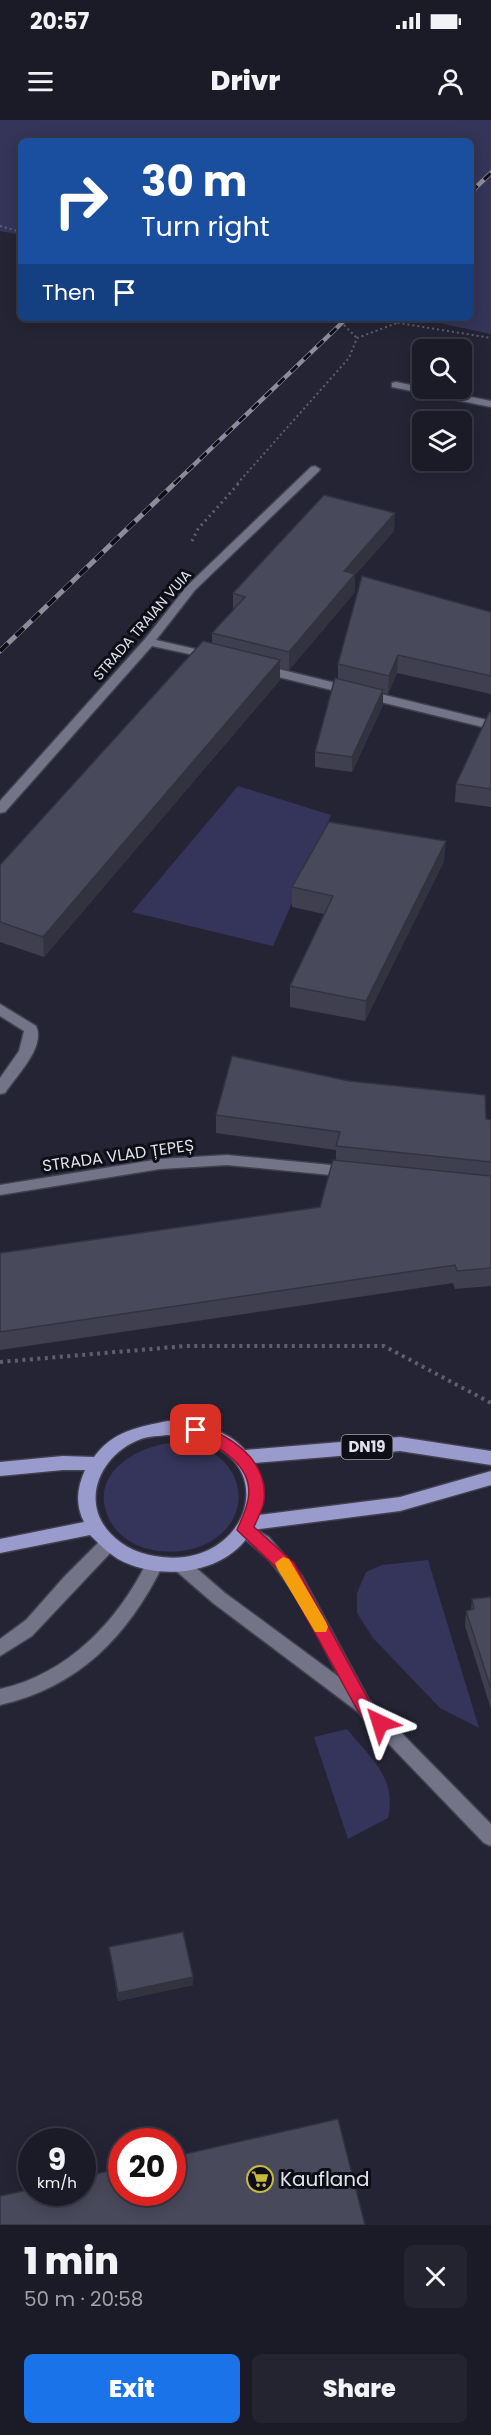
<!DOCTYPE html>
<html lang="en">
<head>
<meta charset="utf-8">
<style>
	:root { --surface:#1b1b28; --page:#242430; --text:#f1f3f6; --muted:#a0a1a8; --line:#393945; --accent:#1a73e8 }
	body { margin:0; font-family:Poppins,sans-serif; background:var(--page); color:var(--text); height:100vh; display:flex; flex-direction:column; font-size:22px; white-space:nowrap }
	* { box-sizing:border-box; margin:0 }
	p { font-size:20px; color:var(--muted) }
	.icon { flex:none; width:33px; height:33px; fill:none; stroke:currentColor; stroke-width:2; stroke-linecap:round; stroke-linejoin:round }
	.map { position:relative; height:2105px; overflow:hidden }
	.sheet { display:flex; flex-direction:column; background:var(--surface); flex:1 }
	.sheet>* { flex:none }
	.banner { position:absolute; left:18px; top:18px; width:456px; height:183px; border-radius:9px; box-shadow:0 3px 15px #0003,0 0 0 2px var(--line); background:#1a4fa0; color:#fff; overflow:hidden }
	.fabs { position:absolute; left:412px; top:219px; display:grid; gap:12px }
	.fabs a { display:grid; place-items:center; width:60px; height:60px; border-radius:9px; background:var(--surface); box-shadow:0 3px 15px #0003,0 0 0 2px var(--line); font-size:30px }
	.speed { position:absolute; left:18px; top:2008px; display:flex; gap:12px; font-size:30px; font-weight:700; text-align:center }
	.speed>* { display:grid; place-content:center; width:78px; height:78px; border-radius:50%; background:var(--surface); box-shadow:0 3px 15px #0003,0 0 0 2px var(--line); line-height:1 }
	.speed small { font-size:15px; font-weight:400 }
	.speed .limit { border:9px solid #d22; background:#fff; color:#111 }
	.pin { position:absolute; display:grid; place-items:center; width:51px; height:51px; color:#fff; margin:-26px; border-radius:12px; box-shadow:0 3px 9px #0006 }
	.me { position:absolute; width:66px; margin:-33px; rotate:319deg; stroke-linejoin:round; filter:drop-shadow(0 0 4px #0008) }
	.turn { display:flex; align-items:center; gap:21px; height:126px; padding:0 24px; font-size:27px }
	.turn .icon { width:78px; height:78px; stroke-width:2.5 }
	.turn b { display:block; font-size:42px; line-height:51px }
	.then { display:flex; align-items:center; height:57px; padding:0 24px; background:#0003; gap:12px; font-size:22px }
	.round { display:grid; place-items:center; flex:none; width:63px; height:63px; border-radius:9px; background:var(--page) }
	.overview { display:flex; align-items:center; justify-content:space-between; height:102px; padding:0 24px }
	h1 { font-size:36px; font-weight:800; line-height:45px }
	.primary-button { display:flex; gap:12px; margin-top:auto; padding:12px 24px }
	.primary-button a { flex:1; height:69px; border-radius:9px; background:var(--accent); color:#fff; font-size:24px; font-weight:800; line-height:69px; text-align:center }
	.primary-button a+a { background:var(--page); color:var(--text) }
	.status { display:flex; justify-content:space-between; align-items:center; height:42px; padding:0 30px; background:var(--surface); direction:ltr }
	.status svg { height:16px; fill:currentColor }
	header { display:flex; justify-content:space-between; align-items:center; height:78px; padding:0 24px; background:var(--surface); font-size:27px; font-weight:800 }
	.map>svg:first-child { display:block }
	.green { fill:#35345a }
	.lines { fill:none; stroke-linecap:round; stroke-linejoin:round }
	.minor-casing { stroke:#41404e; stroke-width:3 }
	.major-casing { stroke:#41404e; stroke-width:3 }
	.path-far2 { stroke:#5f5f6e; stroke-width:2; stroke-dasharray:2 3; stroke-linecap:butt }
	.path-far1 { stroke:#5f5f6e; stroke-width:3; stroke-dasharray:2 4; stroke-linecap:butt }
	.path { stroke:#5f5f6e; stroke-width:4; stroke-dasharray:3 4.5; stroke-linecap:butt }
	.minor { fill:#737488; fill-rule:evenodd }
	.major { fill:#9a9bcd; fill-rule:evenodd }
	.rail-far1-casing { stroke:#8c8c9a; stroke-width:4.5 }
	.rail-casing { stroke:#8c8c9a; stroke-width:5 }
	.rail-far1 { stroke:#0e0e16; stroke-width:3; stroke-dasharray:9; stroke-linecap:butt }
	.rail { stroke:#0e0e16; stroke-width:4; stroke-dasharray:11; stroke-linecap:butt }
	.wall { fill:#3f3f4f }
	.shaded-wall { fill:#333340 }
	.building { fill:#49495c; stroke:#333340; stroke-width:1.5 }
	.route { fill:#e11d48; stroke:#92132f; stroke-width:1.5 }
	.slow { fill:#f59e0b }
	.labels { text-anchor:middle; stroke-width:6; stroke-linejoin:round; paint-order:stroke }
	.far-street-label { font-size:14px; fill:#e2e2ee; stroke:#0e0e16 }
	.shield { fill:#0e0e16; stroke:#a2a2ad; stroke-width:1.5 }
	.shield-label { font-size:15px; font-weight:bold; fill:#e2e2ee }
	.street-label { font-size:16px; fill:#e2e2ee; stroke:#0e0e16 }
	.near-poi-label { font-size:20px; fill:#e2e2ee; stroke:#0e0e16; text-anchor:start }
</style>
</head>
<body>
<div class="status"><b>20:57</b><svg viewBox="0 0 49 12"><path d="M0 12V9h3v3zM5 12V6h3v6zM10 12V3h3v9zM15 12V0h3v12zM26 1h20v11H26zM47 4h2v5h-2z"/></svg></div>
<header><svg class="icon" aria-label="menu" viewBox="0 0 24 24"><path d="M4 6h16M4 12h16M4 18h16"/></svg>Drivr<svg class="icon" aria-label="person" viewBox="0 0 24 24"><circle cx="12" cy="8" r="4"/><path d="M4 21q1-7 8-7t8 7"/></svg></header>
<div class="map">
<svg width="491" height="2105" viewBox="0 0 491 2105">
	<rect width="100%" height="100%" fill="#242435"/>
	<!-- green -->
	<g class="green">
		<path d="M0,0H491V214L416,198H471V21H21V115L0,111Z"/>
		<path d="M238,666L331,695L273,826L132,792Z"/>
		<path d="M169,1323C184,1324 200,1324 213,1333C243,1352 248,1390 221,1414C191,1441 128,1438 109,1399C88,1355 134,1328 169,1323Z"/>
		<path d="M428,1440L479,1608L440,1588L373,1518L357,1493V1473L366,1452L382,1445Z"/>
		<path d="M347,1609C371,1639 397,1657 388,1698L348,1719L314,1617Z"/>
	</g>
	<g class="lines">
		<defs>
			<g id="minor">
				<path d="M396,262L491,281V287L392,267V263Z"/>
				<path d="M315,346L320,349L319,351L195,470L156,520L217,534V540L152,526L5,692L0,693V681L145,519L187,466L311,347Z"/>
				<path d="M262,545L491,601V609L258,552V546Z"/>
				<path d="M0,884L36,906C46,927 16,956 5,973L0,974V958L19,931L24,911L0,896Z"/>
				<path d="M227,1035L351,1047L358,1052L351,1057L227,1045L160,1049L0,1075V1065L160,1039Z"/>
				<path d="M245,1403L269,1417L302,1456L369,1580L491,1704V1726L484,1723L358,1592L213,1483L175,1450L172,1445L175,1440L181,1438L187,1440L225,1473L339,1557C319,1519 301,1478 273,1445C265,1434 241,1418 236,1410L239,1405Z"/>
				<path d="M108,1417L114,1419L117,1424L114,1429L32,1516L0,1536V1519L26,1500L64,1457L102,1419Z"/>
				<path d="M154,1438L160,1440L163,1445C128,1516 79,1567 0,1585V1569C68,1554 118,1501 148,1440Z"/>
			</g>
			<path id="major" d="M168,1301C195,1303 226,1308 245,1330L400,1317L491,1331V1345L400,1331L254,1343L263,1368L259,1395L400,1377L491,1351V1365L400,1391L252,1410C228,1455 159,1462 118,1439C107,1432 99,1424 90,1415L0,1433V1419L84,1402C75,1384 77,1368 85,1350H63L0,1356V1342L63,1336L94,1337C113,1311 138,1307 168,1301ZM168,1315C290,1322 255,1448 162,1437C142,1435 124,1428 110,1413C79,1380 102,1333 141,1319C149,1316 159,1316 168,1315Z"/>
		</defs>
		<!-- minor casing -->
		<use href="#minor" class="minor-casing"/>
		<!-- major casing -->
		<use href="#major" class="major-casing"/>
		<!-- path-far2 -->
		<g class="path-far2">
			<path d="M0,106L21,112"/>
			<path d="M337,198L357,218"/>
			<path d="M368,198L491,218"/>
			<path d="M237,364L349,238L357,218L397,203"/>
		</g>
		<!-- path-far1 -->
		<path class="path-far1" d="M192,421L198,409L239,363"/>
		<!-- path -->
		<path class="path" d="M0,1242L186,1226H384L491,1283"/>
		<!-- minor -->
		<use href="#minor" class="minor"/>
		<!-- major -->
		<use href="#major" class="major"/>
		<defs>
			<g id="rail-far1">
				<path d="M471,72L491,53"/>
				<path d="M174,364L347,198"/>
			</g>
			<path id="rail" d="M0,531L175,363"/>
		</defs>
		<!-- rail-far1 casing -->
		<use href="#rail-far1" class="rail-far1-casing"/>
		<!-- rail casing -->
		<use href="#rail" class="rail-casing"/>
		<!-- rail-far1 -->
		<use href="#rail-far1" class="rail-far1"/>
		<!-- rail -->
		<use href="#rail" class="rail"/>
	</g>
	<!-- wall -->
	<g class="wall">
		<path d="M394,411L355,455V472L289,550L280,548V560L44,837L0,822V745L212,523V513L233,490V473Z"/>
		<path d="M491,492V574L397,553L388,574L383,573V585L352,652L315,647V632L338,559V544Z"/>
		<path d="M491,592V687L455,682L456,664Z"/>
		<path d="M444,741L365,901L290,887V866L324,794L292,787V767Z"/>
		<path d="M216,995L486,999L491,1000V1166L455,1169L453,1163L0,1230V1133L320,1087L336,1041V1030L216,1013Z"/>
		<path d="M491,1477V1589L465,1506L466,1491L471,1490L472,1479Z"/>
		<path d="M109,1827L193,1857V1865L118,1881Z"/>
	</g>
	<!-- shaded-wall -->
	<g class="shaded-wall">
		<path d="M395,393L394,411L355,455V472L289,550V532L344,451Z"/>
		<path d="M398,535L397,553L388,574L389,556Z"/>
		<path d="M280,540V560L44,837L43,817Z"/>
		<path d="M383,570V585L352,652V637Z"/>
		<path d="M446,721L444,741L365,901L366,881Z"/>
		<path d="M193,1857V1865L118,1881V1873Z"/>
	</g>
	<!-- building -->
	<g class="building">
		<path d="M324,375L395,393L344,451L355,454L289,532L212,513L245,477L233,473Z"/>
		<path d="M362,456L491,492V556L398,535L389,556L338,544Z"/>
		<path d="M203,521L280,540L43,817L0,802V745Z"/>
		<path d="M335,558L383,570L352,637L315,632Z"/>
		<path d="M491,592V669L456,664L489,593Z"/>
		<path d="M329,702L446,721L366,881L290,866L333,776L292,767Z"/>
		<path d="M232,936L349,961L485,975L486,999L491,1000V1042L336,1026L340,1012L216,995Z"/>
		<path d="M333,1040L491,1056V1148L457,1151L455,1145L0,1212V1133L320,1087Z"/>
		<path d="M491,1477V1569L466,1491L474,1489L472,1479Z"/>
		<path d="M183,1812L193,1857L118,1873L109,1827Z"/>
		<path d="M338,1999L365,2105H0V2076L32,2069V2073H82V2057L122,2048V2073H172V2037Z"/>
	</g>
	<!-- route -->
	<path class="route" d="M196,1304C229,1315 269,1339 264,1381C263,1389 257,1399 254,1407L294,1443L369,1581L388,1603L385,1608C373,1612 366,1600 358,1591L282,1453L237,1410C240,1402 245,1393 247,1384C258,1347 218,1325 190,1314L188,1310Z"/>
	<!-- slow -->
	<path class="slow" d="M283,1437L289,1439L326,1502L328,1507L326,1512H315L277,1448L275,1443Z"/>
	<!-- icons -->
	<defs>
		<symbol id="supermarket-ring" viewBox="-11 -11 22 22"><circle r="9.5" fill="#0e0e16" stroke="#c8bb3b" stroke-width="1.5"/><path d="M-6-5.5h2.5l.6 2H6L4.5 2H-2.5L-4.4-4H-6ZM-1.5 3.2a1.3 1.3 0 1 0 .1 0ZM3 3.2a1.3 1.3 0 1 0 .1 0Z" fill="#c8bb3b"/></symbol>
	</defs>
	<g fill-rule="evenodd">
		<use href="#supermarket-ring" x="245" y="2044" width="30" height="30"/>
	</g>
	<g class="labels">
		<!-- far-street labels -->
		<g class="far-street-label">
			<text transform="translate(142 505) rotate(-49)" y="5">STRADA TRAIAN VUIA</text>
		</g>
		<!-- shield labels -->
		<rect class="shield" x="341.5" y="1315" width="51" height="24" rx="4.5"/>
		<g class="shield-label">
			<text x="367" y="1332">DN19</text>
		</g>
		<!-- street labels -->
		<g class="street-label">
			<text transform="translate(118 1035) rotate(-8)" y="6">STRADA VLAD ȚEPEȘ</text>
		</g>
		<!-- near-poi labels -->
		<g class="near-poi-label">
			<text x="280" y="2066">Kaufland</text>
		</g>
	</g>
</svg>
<div class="fabs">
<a><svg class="icon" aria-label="search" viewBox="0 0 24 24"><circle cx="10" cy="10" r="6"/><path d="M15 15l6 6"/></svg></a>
<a><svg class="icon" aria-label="layers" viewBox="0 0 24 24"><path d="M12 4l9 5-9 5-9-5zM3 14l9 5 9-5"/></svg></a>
</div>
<div class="speed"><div>9<small>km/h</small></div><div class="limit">20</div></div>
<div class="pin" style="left:196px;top:1310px;background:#d93025"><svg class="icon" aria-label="arrive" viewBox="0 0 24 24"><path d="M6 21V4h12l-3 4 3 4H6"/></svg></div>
<svg class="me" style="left:380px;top:1603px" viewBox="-20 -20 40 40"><path d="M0-17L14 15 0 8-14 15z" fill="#e11d48" stroke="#fff" stroke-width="4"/></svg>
<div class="banner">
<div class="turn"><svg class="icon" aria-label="right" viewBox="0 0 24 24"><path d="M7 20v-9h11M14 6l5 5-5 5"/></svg><div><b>30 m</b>Turn right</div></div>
<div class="then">Then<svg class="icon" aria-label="arrive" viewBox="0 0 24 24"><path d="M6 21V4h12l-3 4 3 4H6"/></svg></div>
</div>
</div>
<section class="sheet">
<div class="overview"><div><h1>1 min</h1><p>50 m · 20:58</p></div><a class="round"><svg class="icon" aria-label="close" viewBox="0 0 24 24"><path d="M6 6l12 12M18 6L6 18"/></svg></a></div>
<div class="primary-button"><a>Exit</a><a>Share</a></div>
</section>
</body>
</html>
